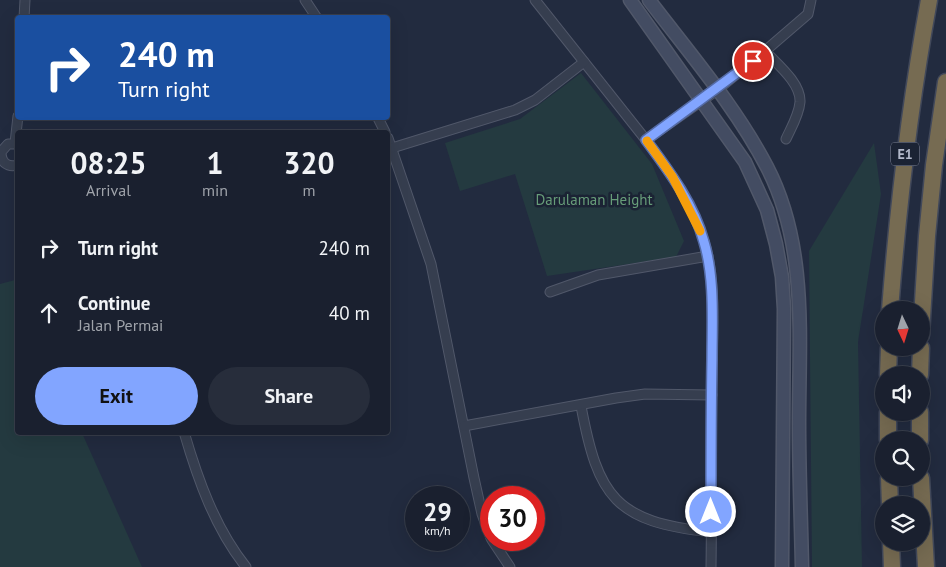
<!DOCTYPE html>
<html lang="en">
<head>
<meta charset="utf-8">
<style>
	:root { --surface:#1a202f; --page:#272d3b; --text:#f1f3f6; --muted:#9fa3aa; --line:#383e4b; --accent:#82a5ff }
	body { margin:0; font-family:"PT Sans",sans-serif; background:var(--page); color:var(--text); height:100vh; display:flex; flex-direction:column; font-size:19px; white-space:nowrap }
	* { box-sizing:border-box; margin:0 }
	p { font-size:16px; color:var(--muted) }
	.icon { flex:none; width:28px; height:28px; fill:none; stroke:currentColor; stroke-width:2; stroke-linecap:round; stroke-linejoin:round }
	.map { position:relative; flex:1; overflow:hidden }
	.panel { position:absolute; left:15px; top:130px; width:375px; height:305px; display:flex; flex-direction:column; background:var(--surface); border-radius:5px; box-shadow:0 5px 20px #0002,0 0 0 1px var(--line) }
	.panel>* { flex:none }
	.guide { position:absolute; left:15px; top:15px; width:375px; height:105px; border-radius:5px; box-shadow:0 5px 20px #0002,0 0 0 1px var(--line); background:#1a4fa0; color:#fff; overflow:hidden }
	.needle { width:32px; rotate:176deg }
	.fabs { position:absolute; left:875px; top:301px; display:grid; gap:10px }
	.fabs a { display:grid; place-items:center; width:55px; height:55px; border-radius:50%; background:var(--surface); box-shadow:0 5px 20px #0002,0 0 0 1px var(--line); font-size:25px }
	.speed { position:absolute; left:405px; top:486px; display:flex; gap:10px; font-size:25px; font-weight:700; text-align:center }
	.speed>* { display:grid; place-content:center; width:65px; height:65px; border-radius:50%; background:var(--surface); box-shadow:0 5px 20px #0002,0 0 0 1px var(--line); line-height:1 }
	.speed small { font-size:12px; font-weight:400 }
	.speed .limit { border:8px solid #d22; background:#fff; color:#111 }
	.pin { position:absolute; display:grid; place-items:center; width:42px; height:42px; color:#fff; margin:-21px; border:2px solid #fff; border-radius:50%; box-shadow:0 1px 5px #0007 }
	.me { position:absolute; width:55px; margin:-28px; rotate:0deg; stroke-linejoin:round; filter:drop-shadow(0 0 4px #0008) }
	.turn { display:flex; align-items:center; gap:18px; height:105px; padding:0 20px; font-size:22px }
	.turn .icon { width:65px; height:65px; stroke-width:2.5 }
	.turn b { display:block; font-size:35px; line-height:42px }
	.eta { display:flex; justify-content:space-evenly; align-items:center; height:85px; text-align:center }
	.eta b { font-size:30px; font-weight:800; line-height:35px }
	.cta { display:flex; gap:10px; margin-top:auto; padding:10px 20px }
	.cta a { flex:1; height:58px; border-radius:30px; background:var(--accent); color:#111; font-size:20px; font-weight:800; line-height:58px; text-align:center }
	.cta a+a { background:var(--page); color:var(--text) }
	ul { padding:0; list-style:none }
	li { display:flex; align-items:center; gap:15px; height:65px; padding:0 20px }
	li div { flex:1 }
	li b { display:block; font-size:19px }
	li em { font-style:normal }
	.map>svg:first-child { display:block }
	.green { fill:#243a40 }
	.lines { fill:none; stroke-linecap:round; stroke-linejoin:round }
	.street-casing { stroke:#51586a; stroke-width:11 }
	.secondary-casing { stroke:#51586a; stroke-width:15 }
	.highway-casing { stroke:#41485a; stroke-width:19 }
	.street { stroke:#363e4f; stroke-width:9 }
	.secondary { stroke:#434c62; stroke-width:12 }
	.highway { stroke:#766b52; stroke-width:16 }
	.route-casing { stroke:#546ba6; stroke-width:12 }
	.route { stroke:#82a5ff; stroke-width:9 }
	.slow { stroke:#f59e0b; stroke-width:9 }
	.labels { text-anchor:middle; stroke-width:5; stroke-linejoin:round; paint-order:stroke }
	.shield { fill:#1b2334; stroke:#858b9d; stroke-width:1 }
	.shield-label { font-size:14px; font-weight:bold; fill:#b2b8ca }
	.park-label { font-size:15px; fill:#679d79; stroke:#1b2334 }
</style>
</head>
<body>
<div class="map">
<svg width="946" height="567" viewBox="0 0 946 567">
	<rect width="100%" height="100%" fill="#222b3f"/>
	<!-- green -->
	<g class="green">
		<path d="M581,73L652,164L684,241L676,257L547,276L515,174L460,191L445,143L520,119Z"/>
		<path d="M874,143L881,194L858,342L862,567H812L809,251Z"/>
		<path d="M15,280L18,286V432L82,433L142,567H0V284Z"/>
	</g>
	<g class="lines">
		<defs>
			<g id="street">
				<path d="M305,0L317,18"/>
				<path d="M535,0L646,140L717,90L765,51L808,14L811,0"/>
				<path d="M24,18L25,0"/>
				<path d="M765,51C777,64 801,83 800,102C799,115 791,128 786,139"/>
				<path d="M378,118L385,132"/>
				<path d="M388,138L431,264L474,478L482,514L491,538"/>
				<path d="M646,140C669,171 693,204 704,241C717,283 712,331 712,374C711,438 712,503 711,567"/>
				<path d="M15,143L18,116"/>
				<path d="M18,144H8L1,152C1,162 7,168 18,165"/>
				<path d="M392,148L515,110L535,100L584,62"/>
				<path d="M550,292L598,275L708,256"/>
				<path d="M581,406C598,497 615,522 711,532"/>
				<path d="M464,426L616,398L645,394L712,395"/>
				<path d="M184,432C198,480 215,528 246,567"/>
				<path d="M492,540L510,567"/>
			</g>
			<g id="secondary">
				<path d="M630,0L745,162L767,210L776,244L782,277L784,309L782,567"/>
				<path d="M649,0C690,54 736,107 767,167C808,246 799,337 799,423C799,471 801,519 802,567"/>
			</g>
			<g id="highway">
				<path d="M890,310C898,206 910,103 929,0"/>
				<path d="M921,335L927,236L934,165L946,82"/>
				<path d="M888,375L889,348"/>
				<path d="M920,375L921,348"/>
				<path d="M920,412V440"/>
				<path d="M888,440V412"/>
				<path d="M889,478L890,505"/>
				<path d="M921,478L926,567"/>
				<path d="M891,542L892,567"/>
			</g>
		</defs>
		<!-- street casing -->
		<use href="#street" class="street-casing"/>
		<!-- secondary casing -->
		<use href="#secondary" class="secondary-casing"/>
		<!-- highway casing -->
		<use href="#highway" class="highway-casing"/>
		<!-- street -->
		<use href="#street" class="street"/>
		<!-- secondary -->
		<use href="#secondary" class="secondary"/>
		<!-- highway -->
		<use href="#highway" class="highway"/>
	</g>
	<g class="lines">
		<defs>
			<path id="route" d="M711,512C711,461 711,411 712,360C712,322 715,279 704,242C694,204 669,171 646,140L753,61"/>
		</defs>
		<!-- route casing -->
		<use href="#route" class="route-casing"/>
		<!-- route -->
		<use href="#route" class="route"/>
		<!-- slow -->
		<path class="slow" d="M647,141L672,176L700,231"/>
	</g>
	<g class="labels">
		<!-- shield labels -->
		<rect class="shield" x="891" y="142.5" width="28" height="23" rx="4"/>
		<g class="shield-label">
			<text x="905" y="159">E1</text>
		</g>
		<!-- park labels -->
		<g class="park-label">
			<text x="594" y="205">Darulaman Height</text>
		</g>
	</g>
</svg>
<div class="fabs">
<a><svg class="needle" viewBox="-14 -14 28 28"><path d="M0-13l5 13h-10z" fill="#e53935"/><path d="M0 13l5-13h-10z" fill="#9fa3aa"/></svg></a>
<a><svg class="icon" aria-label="sound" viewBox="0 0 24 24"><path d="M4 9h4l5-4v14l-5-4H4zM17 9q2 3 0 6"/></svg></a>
<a><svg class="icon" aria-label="search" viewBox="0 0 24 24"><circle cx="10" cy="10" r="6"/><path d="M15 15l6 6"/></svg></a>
<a><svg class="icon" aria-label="layers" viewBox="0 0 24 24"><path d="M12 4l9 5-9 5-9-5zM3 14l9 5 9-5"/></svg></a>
</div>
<div class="speed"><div>29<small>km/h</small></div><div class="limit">30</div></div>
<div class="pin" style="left:753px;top:61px;background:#d93025"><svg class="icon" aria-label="arrive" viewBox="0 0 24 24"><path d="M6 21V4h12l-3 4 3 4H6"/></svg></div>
<svg class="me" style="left:711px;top:512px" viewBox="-20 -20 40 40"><circle r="17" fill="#82a5ff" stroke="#fff" stroke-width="3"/><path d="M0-11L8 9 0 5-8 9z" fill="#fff"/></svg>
<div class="guide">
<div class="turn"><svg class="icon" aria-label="right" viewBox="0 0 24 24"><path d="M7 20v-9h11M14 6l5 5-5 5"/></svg><div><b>240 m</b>Turn right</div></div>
</div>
<section class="panel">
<div class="eta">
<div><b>08:25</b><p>Arrival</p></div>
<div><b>1</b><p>min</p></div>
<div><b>320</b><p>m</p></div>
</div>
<ul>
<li><svg class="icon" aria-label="right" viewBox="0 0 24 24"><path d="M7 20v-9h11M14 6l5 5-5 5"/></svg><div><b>Turn right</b></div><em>240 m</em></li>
<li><svg class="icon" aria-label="ahead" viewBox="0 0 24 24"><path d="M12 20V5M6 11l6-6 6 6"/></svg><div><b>Continue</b><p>Jalan Permai</p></div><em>40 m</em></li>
</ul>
<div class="cta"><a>Exit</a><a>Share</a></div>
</section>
</div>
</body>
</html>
